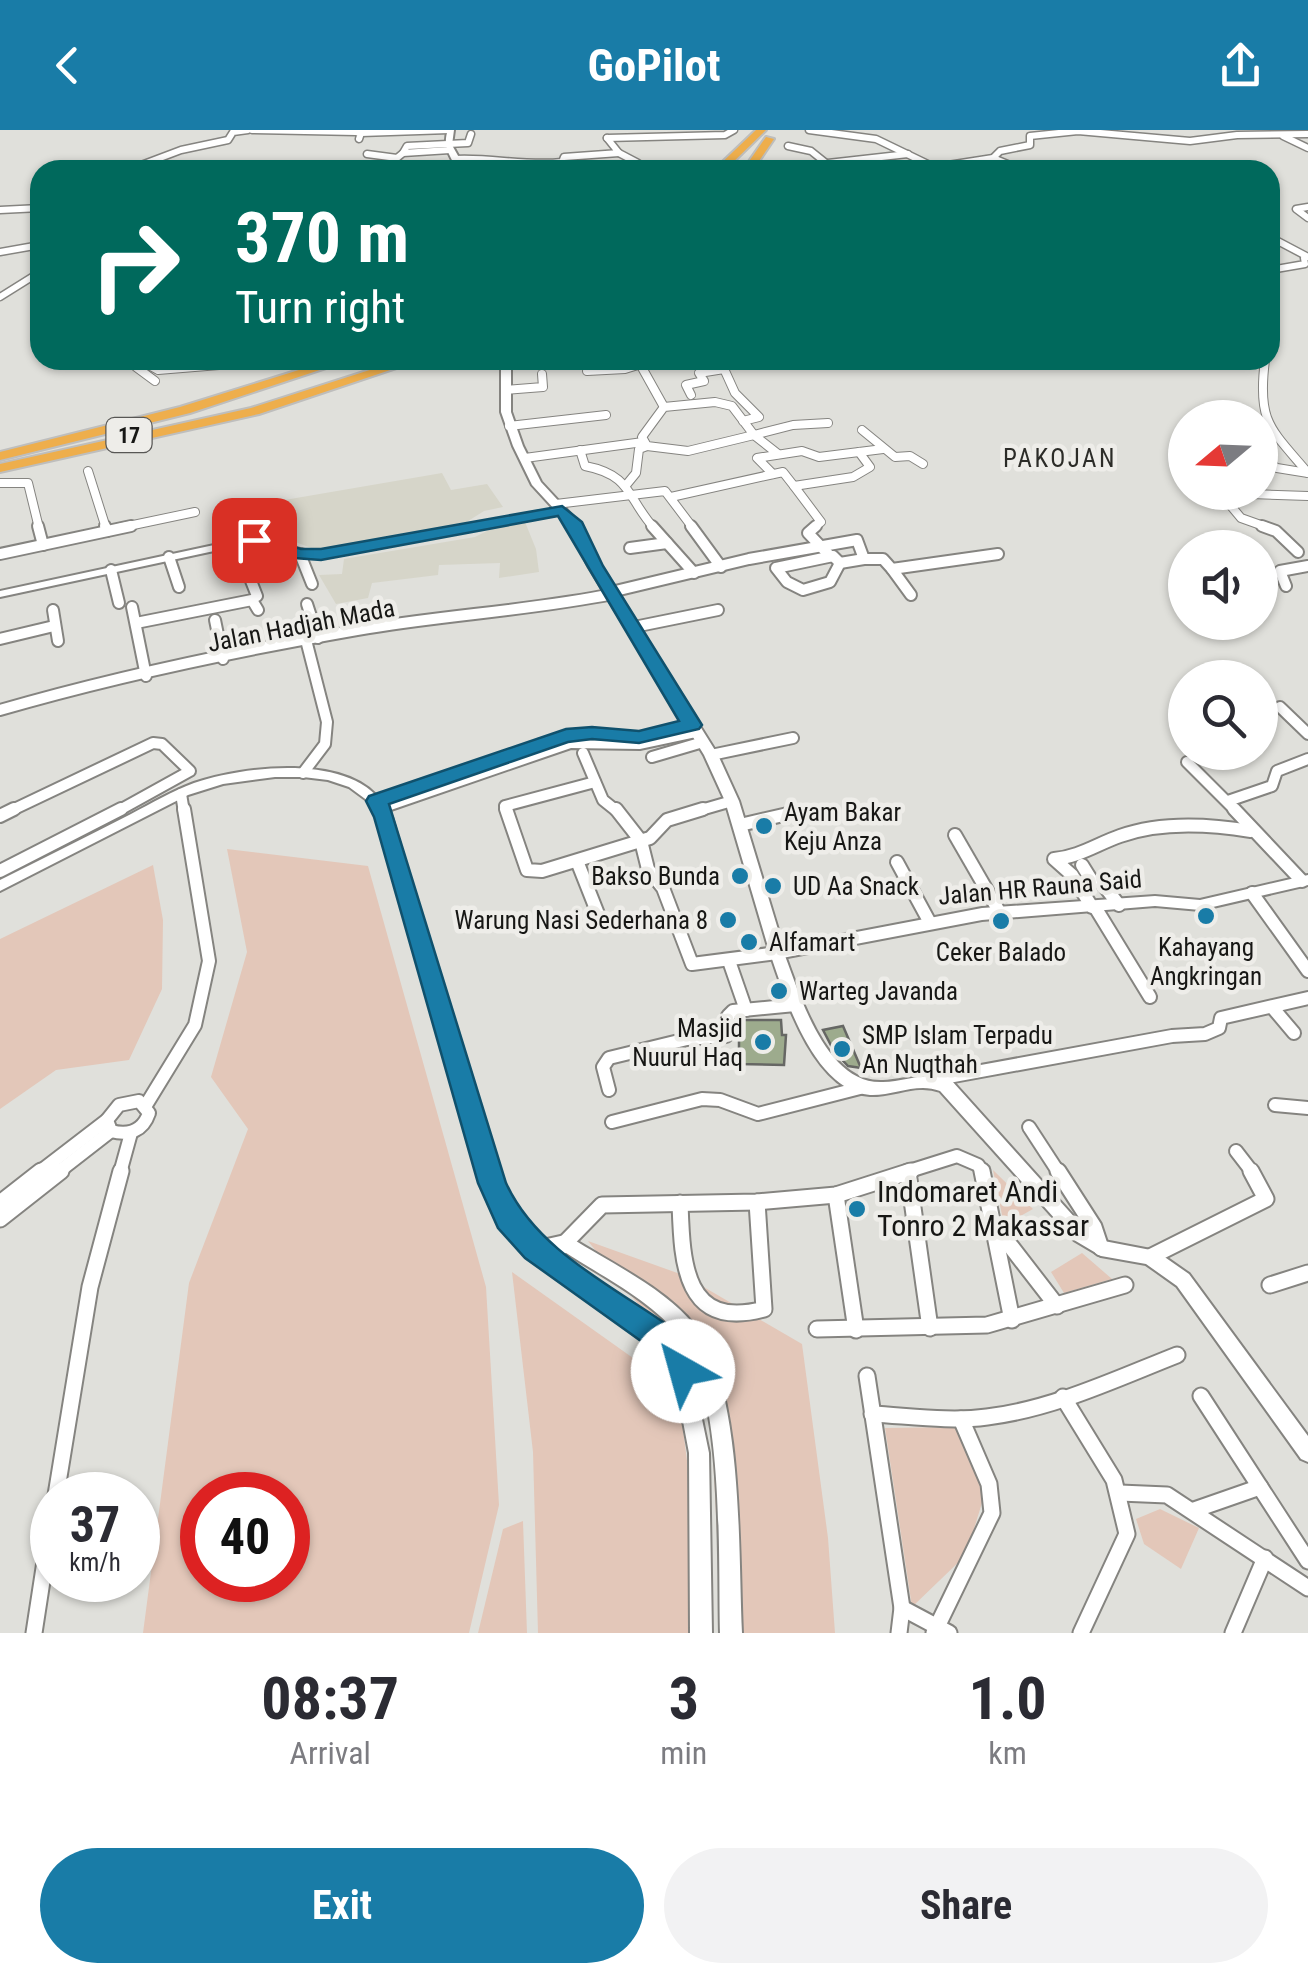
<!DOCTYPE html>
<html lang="en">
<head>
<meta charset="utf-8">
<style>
	:root { --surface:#fff; --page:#f2f2f3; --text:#2b2b33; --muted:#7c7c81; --accent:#197ca7 }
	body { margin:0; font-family:"Roboto Condensed",sans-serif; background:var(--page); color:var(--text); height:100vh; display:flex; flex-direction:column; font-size:38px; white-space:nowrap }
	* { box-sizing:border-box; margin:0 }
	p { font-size:32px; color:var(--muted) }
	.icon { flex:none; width:55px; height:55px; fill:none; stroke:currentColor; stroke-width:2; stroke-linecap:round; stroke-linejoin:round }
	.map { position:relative; height:1503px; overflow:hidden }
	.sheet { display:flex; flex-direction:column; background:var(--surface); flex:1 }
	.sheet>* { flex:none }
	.top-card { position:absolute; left:30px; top:30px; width:1250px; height:210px; border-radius:30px; box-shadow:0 2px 8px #0004; background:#00695c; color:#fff; overflow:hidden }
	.needle { width:65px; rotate:251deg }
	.tools { position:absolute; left:1168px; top:270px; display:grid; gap:20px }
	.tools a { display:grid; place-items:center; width:110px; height:110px; border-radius:50%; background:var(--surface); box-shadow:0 2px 8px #0004; font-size:50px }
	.speed { position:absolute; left:30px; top:1342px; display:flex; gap:20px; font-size:50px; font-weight:700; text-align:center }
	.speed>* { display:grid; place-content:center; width:130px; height:130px; border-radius:50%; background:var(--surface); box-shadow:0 2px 8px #0004; line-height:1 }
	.speed small { font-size:25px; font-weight:400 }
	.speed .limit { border:15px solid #d22; background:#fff; color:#111 }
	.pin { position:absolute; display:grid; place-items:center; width:85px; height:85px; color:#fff; margin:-42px; border-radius:20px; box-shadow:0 5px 15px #0006 }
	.me { position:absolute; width:110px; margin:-55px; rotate:322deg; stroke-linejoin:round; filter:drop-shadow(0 0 8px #0008) }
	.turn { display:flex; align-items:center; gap:35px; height:210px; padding:0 40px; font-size:45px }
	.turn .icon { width:130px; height:130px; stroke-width:2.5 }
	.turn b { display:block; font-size:70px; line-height:85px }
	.eta { display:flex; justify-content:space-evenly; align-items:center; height:170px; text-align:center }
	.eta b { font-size:60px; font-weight:700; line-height:70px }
	.cta { display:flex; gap:20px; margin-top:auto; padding:20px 40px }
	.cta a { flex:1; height:115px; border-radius:60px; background:var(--accent); color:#fff; font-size:40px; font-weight:700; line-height:115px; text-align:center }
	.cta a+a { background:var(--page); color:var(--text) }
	header { display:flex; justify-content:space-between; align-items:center; height:130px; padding:0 40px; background:var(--accent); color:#fff; font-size:45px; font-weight:700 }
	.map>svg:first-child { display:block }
	.built { fill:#d6d5c9 }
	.green { fill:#e3c7b9; fill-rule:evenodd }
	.building { fill:#9dab8d; stroke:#666764; stroke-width:2.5 }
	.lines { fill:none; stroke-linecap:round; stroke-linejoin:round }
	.minor-far4-casing { stroke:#858480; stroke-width:9 }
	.minor-far3-casing { stroke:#858480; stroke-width:10 }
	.minor-far2-casing { stroke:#858480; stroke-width:14 }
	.minor-far1-casing { stroke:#858480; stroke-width:16 }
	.minor-casing { stroke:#858480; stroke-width:19 }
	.tertiary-casing { stroke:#858480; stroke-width:4 }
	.secondary-casing { stroke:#858480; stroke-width:4 }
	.motorway-casing { stroke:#bebebd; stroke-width:4 }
	.minor-far4 { stroke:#fff; stroke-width:6 }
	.minor-far3 { stroke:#fff; stroke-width:8 }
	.minor-far2 { stroke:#fff; stroke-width:10 }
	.minor-far1 { stroke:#fff; stroke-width:12 }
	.minor { stroke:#fff; stroke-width:15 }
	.tertiary { fill:#fff; fill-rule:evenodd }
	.secondary { fill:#fff; fill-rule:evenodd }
	.motorway { fill:#eeae4c; fill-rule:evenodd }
	.route { fill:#197ca7; stroke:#10516d; stroke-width:2.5 }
	.poi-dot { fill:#197ca7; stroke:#eeede9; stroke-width:4 }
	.labels { text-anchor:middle; stroke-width:9; stroke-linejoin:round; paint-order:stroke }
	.shield { fill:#eeede9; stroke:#585755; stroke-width:2.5 }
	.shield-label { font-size:22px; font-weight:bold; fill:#171715 }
	.far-quarter-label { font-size:25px; letter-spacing:2.5px; fill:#2c2c28; stroke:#eeede9 }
	.street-label { font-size:25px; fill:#171715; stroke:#eeede9 }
	.poi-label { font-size:25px; fill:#171715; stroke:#eeede9; text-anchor:start }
	.near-poi-label { font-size:30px; fill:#171715; stroke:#eeede9; text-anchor:start }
</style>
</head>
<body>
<header><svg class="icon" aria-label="back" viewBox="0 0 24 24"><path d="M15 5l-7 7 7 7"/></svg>GoPilot<svg class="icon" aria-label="share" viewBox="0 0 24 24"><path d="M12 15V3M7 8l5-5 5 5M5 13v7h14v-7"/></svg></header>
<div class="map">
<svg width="1308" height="1503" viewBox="0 0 1308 1503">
	<rect width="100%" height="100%" fill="#e0e0db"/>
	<!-- built -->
	<g class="built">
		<path d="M442,343L451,360L487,354L503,377L484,381L457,398L319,421L259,398L277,391L267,373Z"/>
		<path d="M525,392L536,419L539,442L499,448L500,433L439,435L438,445L372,453L368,468L336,474L319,445L342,444L344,429L475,407L495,397Z"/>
	</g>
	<!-- green -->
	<g class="green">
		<path d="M227,719L368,736L486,1157L499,1375L469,1503H143L189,1153L248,999L211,947L247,822ZM202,1365H288V1450H202Z"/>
		<path d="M153,735L163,790L162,859L129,930L56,940L0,979V809Z"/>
		<path d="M993,1040L1033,1079L1004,1095Z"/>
		<path d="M588,1111L683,1145L802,1214L828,1408L835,1503H736L718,1425L710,1265Z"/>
		<path d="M1082,1123L1112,1149L1064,1163L1051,1142Z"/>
		<path d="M512,1142L678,1260L704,1464L688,1503H538L533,1322Z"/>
		<path d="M958,1297L985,1363L966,1425L912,1477L885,1298Z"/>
		<path d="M1160,1379L1199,1398L1181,1439L1144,1414L1136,1389Z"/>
		<path d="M523,1391L527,1503H478L503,1399Z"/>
	</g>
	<!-- building -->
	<g class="building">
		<path d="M739,890H781L782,905H786L784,935L739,934Z"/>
		<path d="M843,896L861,938L848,936L834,921L823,900Z"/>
	</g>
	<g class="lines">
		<defs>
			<g id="minor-far4">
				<path d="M252,0L356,2L361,3L359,9"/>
				<path d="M809,0L876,9L934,37"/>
				<path d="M361,3L449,0"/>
				<path d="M1283,6L1308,18"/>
				<path d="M607,8L725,5L734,0"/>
				<path d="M788,16L811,21L831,37"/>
				<path d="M403,23L407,16L468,13L471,4"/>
				<path d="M619,23L638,33"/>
				<path d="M367,24L397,28L403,23L450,20"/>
				<path d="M993,28L1022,40"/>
				<path d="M455,29C492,27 524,36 562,32L564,27L619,23L607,8"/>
				<path d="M828,33L908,24"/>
				<path d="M128,40L181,20L228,10L233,2L248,0"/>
				<path d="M916,40L993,28L1000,21L1030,15V6L1078,1L1190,11L1237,5L1308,4"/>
				<path d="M1308,77L1296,79L1308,88"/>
				<path d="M0,80L40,78"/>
				<path d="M1270,107L1308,127"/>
				<path d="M0,122L40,115"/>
				<path d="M1270,140L1305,134L1304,128"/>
				<path d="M0,167L40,142"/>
			</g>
			<g id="minor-far3">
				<path d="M132,230L135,236L149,235L158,240L281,230"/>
				<path d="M720,230L735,263L759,287L743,291"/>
				<path d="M1265,230C1257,292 1270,298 1308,343"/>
				<path d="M640,234L664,277"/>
				<path d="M136,237L155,251"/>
				<path d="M587,241L625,239L654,230"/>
				<path d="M505,260L543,257L542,244"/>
				<path d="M691,265L686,255L704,251L699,243L724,239"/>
				<path d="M715,272L732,276L754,305L688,321L647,316L642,307L664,277Z"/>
				<path d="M509,296L606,285"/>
				<path d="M862,300L895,327L910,326L923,334"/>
				<path d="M754,305L778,324"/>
				<path d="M754,305L793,295L828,293"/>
				<path d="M580,320L585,336C632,345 627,368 654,398"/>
				<path d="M525,328L643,312"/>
				<path d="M1260,328L1277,338L1308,343"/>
				<path d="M88,341L106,398"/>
				<path d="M773,344L757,328L802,321L819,327L883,319"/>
				<path d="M0,353H28L39,398"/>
				<path d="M627,354L636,343L639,319L647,316"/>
				<path d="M671,367L783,342L794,356"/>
				<path d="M556,374L665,361L693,398"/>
				<path d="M119,398L195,382"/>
				<path d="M813,398L821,392L794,356L853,347L870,337L859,322"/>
				<path d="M1269,398L1241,388L1226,370L1251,364L1308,366"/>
			</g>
			<g id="minor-far2">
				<path d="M38,396L43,415"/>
				<path d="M105,396L107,401"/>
				<path d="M652,396L694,443"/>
				<path d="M691,396L721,437"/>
				<path d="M816,396L808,403L830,426"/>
				<path d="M1262,396L1276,401L1298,422"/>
				<path d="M236,413L257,466"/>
				<path d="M630,418L667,413"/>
				<path d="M0,424L131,396"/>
				<path d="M300,424L312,454"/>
				<path d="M833,426L840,433L830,452L803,460L787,452L776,438Z"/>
				<path d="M169,427L179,457"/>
				<path d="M840,433L864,429"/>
				<path d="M892,439L911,465"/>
				<path d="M111,440L119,473"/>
				<path d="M1286,456L1280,441L1308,436"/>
				<path d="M611,462L749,429L857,410L864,429H883L892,439L998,424"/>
				<path d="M307,474L318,508"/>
				<path d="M132,477L146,546"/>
				<path d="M53,480L58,511"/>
				<path d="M215,490L223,529"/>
				<path d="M136,493L252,470L258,480"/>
				<path d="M634,497L718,480"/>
				<path d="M0,509L54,496"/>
				<path d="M1280,577L1308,604"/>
				<path d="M0,580C117,546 237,521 357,500C442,485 528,481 613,464"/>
				<path d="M583,623L603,670L618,682"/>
				<path d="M711,625L793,608"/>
				<path d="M652,627L703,612"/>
				<path d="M1187,632L1237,682"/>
				<path d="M303,643L325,614L327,592L306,510"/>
				<path d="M181,664L184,682"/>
				<path d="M1228,671L1272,656L1277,641L1308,629"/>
				<path d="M8,682L153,613L162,614L190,641L116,682"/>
				<path d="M507,682L505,676L595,652"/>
				<path d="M694,682L732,671"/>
			</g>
			<g id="minor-far1">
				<path d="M506,679L527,740L542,741L650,708L667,690L703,679"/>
				<path d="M616,679L641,711L648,739L663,758L692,834L777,823"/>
				<path d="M1234,679L1302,751"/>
				<path d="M0,686L14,679"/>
				<path d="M740,695L792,683"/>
				<path d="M955,705L1000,783"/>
				<path d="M577,731L600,789"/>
				<path d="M897,732L929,791"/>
				<path d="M1082,735L1092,751L1101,752L1119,775"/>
				<path d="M0,741L121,679"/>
				<path d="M1252,763L1308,841"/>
				<path d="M1092,777L1072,745L1054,729C1079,727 1097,714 1120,706C1161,691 1208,694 1251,701"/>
				<path d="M1095,777L1150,867"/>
				<path d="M729,831L746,880"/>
				<path d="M1272,877L1294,903"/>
				<path d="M932,950L1172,906L1205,904L1219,898L1221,888L1308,868"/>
				<path d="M609,960L603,937L609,928L687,909L726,906L730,901L728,886L733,881L795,875"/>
				<path d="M139,971L149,983C143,1001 129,1006 111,1001L107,990L119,975Z"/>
				<path d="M146,975L195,895L209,831L184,679"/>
				<path d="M1275,975L1308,978"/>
				<path d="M612,992L702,969L720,970L758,984L860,958"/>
				<path d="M1029,997L1059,1043"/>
				<path d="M1236,1021L1253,1043"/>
				<path d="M38,1043L107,990"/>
				<path d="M57,1043L111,1001"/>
				<path d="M120,1043L131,1003"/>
				<path d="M903,1043L957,1026L978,1035L983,1043"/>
			</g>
			<g id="minor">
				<path d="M982,1041L1012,1190"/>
				<path d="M1058,1041L1094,1097L1101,1118"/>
				<path d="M908,1042L930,1198"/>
				<path d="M836,1065L856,1200"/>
				<path d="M0,1073L41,1041"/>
				<path d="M680,1073C682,1130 683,1201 764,1179L757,1072"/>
				<path d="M0,1089L61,1041"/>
				<path d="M995,1096L1057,1176"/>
				<path d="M560,1118L602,1075L757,1072L836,1065L911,1041"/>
				<path d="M1150,1127L1266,1069L1251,1041"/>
				<path d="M1270,1155L1308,1143"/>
				<path d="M817,1199L987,1195L1125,1155"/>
				<path d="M867,1246L902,1478L899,1503"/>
				<path d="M1201,1266L1308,1431"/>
				<path d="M1063,1267L1114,1350L1127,1404L1081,1503"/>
				<path d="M872,1284C910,1286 949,1292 987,1287C1053,1279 1116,1249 1177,1225"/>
				<path d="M1120,1363L1167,1365L1308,1458"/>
				<path d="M56,1365L90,1157L121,1041"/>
				<path d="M1194,1380L1260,1357"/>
				<path d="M902,1478L949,1503"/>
				<path d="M34,1503L52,1386"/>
				<path d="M934,1503L992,1383L989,1354L961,1289"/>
				<path d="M1233,1503L1265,1428"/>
			</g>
			<g id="tertiary">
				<path d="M562,378L566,379V383L321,428C294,427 269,414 242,415L0,467V461L242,409C269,407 294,421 321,422Z"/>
				<path d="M697,599L703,603L701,606L640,619L571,618L388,681L392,687L465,941L500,1053L514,1084L538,1111L565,1105L571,1108C611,1133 666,1159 695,1196C744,1260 738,1423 742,1503H720C718,1431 725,1263 681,1208C651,1170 603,1147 563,1121L555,1123L662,1198L692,1241L709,1323L712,1503H690L689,1323L674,1244L650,1210L529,1124L502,1094L484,1053L449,941L379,687L368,671L349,657L328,650L303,647H275L223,654L188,665L0,761V750C44,728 88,706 131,684C152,673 172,661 194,653C243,636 350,623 383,674L570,610L640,611Z"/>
				<path d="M777,818L782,819L784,823C800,865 826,955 883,952C908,951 926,940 952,951L1086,1100L1104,1111L1156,1121L1189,1144L1308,1306V1332L1301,1329L1177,1156L1146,1134L1101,1126L1074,1110L940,961C917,952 894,966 870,965C814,961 785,867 770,823L772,819Z"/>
			</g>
			<g id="secondary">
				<path d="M448,0H454L452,15L466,40H458C450,27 442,15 448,0Z"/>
				<path d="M501,230H511V282L523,316L541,352L579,393L600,436L718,625L739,671L783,816L982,778L1155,766L1200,770L1308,745V755L1200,780L1155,776L982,790L777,829L771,827L725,671L704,625L588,436L568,394L532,355L513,316L501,282Z"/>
			</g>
			<g id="motorway">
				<path d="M756,0H766L725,40H714Z"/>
				<path d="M766,7L774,9L753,40H743Z"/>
				<path d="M331,230H350L190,283L0,330V322L180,277Z"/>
				<path d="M401,230H420L259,284L0,342V334L251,278Z"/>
			</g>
		</defs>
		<!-- minor-far4 casing -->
		<use href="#minor-far4" class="minor-far4-casing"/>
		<!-- minor-far3 casing -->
		<use href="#minor-far3" class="minor-far3-casing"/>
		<!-- minor-far2 casing -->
		<use href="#minor-far2" class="minor-far2-casing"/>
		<!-- minor-far1 casing -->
		<use href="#minor-far1" class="minor-far1-casing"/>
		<!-- minor casing -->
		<use href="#minor" class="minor-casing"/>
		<!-- tertiary casing -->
		<use href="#tertiary" class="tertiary-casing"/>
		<!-- secondary casing -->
		<use href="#secondary" class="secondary-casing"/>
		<!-- motorway casing -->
		<use href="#motorway" class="motorway-casing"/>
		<!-- minor-far4 -->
		<use href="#minor-far4" class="minor-far4"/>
		<!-- minor-far3 -->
		<use href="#minor-far3" class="minor-far3"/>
		<!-- minor-far2 -->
		<use href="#minor-far2" class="minor-far2"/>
		<!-- minor-far1 -->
		<use href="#minor-far1" class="minor-far1"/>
		<!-- minor -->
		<use href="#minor" class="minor"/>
		<!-- tertiary -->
		<use href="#tertiary" class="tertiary"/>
		<!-- secondary -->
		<use href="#secondary" class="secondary"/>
		<!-- motorway -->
		<use href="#motorway" class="motorway"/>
	</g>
	<!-- route -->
	<path class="route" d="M562,376L582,392L603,436L702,595L699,599L639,613L592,609L568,612L389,674L506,1053C536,1119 609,1154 666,1194L683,1211L698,1241L694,1251L683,1256C667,1249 658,1227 645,1214L525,1128L498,1098L478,1053L374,687L366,671L369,666L566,599L592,597L639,601L679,591L558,386L321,430L294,428L245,410L254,405L301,419H321Z"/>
	<!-- markers -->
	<g class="poi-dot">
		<circle cx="764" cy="696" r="10"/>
		<circle cx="740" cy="746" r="10"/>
		<circle cx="773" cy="756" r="10"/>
		<circle cx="1206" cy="786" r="10"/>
		<circle cx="728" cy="790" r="10"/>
		<circle cx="1001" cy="791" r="10"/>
		<circle cx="749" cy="812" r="10"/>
		<circle cx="779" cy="861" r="10"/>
		<circle cx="763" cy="912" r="10"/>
		<circle cx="842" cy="919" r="10"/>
		<circle cx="857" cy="1079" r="10"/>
	</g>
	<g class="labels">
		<!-- shield labels -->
		<rect class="shield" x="106.5" y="288" width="45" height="34" rx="8"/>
		<g class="shield-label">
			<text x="129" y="313">17</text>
		</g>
		<!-- far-quarter labels -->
		<g class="far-quarter-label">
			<text x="1060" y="337">PAKOJAN</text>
		</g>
		<!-- street labels -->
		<g class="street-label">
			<text transform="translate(301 495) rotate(-11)" y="9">Jalan Hadjah Mada</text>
			<text transform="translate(1040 757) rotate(-5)" y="9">Jalan HR Rauna Said</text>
		</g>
		<!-- poi labels -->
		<g class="poi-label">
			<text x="784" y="691">Ayam Bakar<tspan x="784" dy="29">Keju Anza</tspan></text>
			<text x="720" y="755" text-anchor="end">Bakso Bunda</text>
			<text x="793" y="765">UD Aa Snack</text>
			<text x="708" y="799" text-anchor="end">Warung Nasi Sederhana 8</text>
			<text x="769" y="821">Alfamart</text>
			<text x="1206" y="826" text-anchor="middle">Kahayang<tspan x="1206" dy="29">Angkringan</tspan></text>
			<text x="1001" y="831" text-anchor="middle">Ceker Balado</text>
			<text x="799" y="870">Warteg Javanda</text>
			<text x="743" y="907" text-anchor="end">Masjid<tspan x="743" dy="29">Nuurul Haq</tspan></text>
			<text x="862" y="914">SMP Islam Terpadu<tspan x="862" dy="29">An Nuqthah</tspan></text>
		</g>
		<!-- near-poi labels -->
		<g class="near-poi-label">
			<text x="877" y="1072">Indomaret Andi<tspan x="877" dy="34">Tonro 2 Makassar</tspan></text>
		</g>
	</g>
</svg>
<div class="tools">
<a><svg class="needle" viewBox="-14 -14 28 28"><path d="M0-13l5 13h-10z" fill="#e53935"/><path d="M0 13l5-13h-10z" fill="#7c7c81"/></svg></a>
<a><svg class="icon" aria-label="sound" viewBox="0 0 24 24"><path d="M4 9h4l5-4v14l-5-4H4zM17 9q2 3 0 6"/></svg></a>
<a><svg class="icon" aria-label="search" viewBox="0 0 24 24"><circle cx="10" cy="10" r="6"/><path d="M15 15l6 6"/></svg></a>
</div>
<div class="speed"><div>37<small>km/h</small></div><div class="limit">40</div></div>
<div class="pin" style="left:254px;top:410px;background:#d93025"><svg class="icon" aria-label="arrive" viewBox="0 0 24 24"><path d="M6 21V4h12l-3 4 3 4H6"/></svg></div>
<svg class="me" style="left:683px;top:1241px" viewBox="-20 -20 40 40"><circle r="19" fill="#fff"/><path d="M0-13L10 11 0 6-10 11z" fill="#197ca7"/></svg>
<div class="top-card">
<div class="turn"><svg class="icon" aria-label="right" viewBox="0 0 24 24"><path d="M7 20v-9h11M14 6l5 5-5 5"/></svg><div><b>370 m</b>Turn right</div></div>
</div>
</div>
<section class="sheet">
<div class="eta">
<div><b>08:37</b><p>Arrival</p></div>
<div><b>3</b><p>min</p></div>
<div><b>1.0</b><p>km</p></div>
</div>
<div class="cta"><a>Exit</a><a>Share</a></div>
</section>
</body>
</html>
